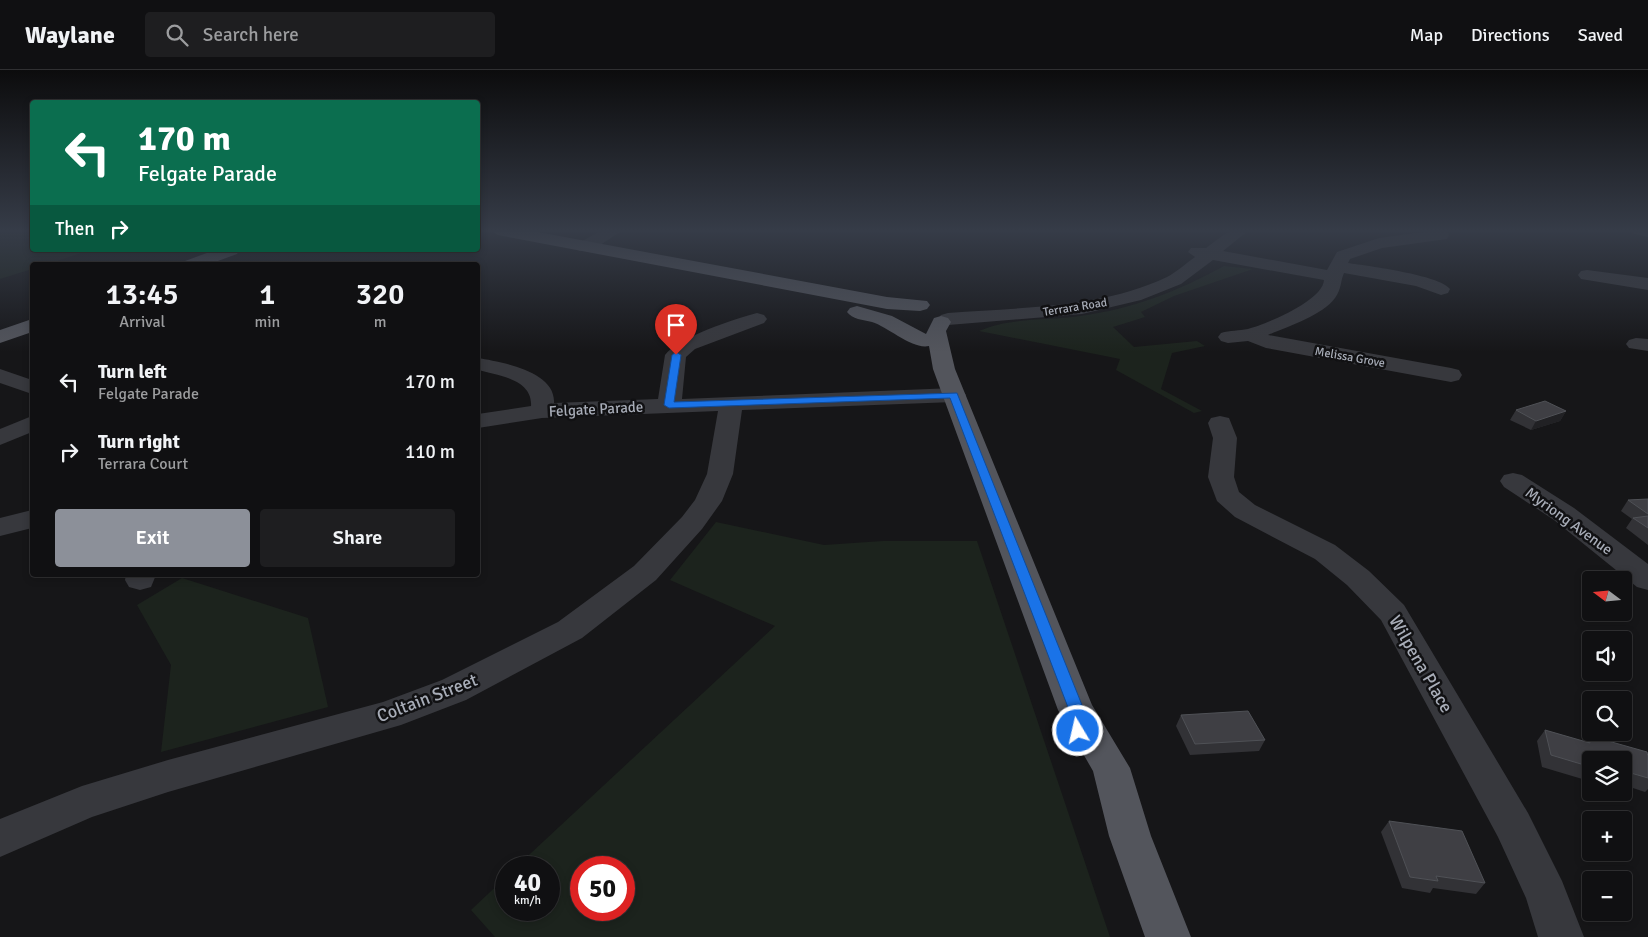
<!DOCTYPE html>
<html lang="en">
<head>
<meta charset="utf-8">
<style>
	:root { --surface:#101012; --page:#1e1e20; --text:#f1f3f6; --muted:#9c9d9f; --line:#303032; --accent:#8c9099 }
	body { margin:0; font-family:Signika,sans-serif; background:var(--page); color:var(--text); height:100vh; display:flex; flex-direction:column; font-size:19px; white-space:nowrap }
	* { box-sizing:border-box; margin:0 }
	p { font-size:16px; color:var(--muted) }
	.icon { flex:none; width:28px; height:28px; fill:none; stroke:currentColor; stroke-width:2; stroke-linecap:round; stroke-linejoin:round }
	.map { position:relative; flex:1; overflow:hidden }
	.sheet { position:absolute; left:30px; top:192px; width:450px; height:315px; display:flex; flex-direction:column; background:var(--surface); border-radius:5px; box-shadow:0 2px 8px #0003,0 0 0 1px var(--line) }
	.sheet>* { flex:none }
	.top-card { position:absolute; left:30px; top:30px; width:450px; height:152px; border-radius:5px; box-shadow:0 2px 8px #0003,0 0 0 1px var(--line); background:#0b6e4f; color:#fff; overflow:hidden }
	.needle { width:32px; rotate:286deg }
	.buttons { position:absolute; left:1582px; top:501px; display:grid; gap:10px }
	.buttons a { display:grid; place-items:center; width:50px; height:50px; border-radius:5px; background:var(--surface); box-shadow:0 2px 8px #0003,0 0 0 1px var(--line); font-size:25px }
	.speed { position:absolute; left:495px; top:786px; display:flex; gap:10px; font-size:25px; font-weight:700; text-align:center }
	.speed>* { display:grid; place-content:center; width:65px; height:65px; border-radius:50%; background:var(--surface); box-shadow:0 2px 8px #0003,0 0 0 1px var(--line); line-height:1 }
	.speed small { font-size:12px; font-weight:400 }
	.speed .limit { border:8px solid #d22; background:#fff; color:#111 }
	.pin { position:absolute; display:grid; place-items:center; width:42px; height:42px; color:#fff; margin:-51px -21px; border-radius:50% 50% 50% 0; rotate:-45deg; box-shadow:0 0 5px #0007 }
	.pin .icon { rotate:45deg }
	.me { position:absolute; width:55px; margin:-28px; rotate:351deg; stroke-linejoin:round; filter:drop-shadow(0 0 4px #0008) }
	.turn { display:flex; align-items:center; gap:18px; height:105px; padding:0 25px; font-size:22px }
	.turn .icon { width:65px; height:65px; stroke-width:2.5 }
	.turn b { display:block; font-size:35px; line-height:42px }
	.then { display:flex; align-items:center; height:48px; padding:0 25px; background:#0003; gap:10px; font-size:19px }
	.eta { display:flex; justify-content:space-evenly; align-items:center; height:85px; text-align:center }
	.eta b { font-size:30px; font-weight:600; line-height:35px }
	.action { display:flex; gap:10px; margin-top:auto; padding:10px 25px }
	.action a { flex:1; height:58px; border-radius:5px; background:var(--accent); color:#fff; font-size:20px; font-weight:600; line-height:58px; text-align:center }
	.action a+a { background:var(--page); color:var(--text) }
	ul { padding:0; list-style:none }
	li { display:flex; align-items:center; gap:15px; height:70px; padding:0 25px }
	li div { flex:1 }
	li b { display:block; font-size:19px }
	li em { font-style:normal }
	header { display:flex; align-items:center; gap:30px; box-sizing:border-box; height:70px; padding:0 25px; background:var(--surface); border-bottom:1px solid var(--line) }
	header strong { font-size:24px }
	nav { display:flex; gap:28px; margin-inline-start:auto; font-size:18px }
	.search { width:350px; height:45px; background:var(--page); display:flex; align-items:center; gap:12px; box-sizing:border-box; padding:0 18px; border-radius:5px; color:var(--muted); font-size:19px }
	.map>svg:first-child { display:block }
	.green { fill:#1c231d; fill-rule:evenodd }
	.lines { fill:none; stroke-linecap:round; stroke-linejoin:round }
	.minor { fill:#37383d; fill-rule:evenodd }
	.major { fill:#53555c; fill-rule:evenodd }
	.wall { fill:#323236 }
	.shaded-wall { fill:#212124 }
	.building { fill:#3f3f44; stroke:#4f5156 }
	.route { fill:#1a73e8; stroke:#114b97 }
	.labels { text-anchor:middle; stroke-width:5; stroke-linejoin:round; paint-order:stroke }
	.far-street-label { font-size:12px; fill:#a8adb8; stroke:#111113 }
	.street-label { font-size:15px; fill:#a8adb8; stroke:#111113 }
	.near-street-label { font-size:18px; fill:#a8adb8; stroke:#111113 }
</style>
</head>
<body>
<header>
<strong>Waylane</strong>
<div class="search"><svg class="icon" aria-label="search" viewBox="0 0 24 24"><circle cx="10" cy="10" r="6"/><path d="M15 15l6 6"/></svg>Search here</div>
<nav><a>Map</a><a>Directions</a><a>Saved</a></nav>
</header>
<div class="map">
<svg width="1648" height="867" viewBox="0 0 1648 867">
	<rect width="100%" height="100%" fill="#161618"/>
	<!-- green -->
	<g class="green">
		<path d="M0,160H32V180H90L45,195H32V199L0,209Z"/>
		<path d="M1224,196L1253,199L1174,226L1141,242L1145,247L1113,257L1134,277L1197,271L1205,276L1172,283L1161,319L1202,341L1194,343L1116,300L1120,289L979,261C1010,247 1047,251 1080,246C1133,239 1178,221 1224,196Z"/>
		<path d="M716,452L824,475L883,471H977L1110,867H495L471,840L506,807V840H549V798L516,797L775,556L670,510ZM581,798H624V840H581Z"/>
		<path d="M182,508L308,548L328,637L161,682L171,595L137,535Z"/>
	</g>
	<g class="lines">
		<!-- minor -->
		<g class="minor">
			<path d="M602,160H623L591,181H579L576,177L579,173Z"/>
			<path d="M1230,160H1249L1223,181L1327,200L1337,182L1379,168L1438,160L1447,161L1449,165L1447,169L1382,178L1350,189L1348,193C1368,196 1440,205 1450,219L1448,223L1441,225L1416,216L1344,203C1340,212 1342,218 1335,228C1323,245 1287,257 1268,265L1451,298L1459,300L1462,305L1459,310L1451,312L1266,278L1248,271L1228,273L1221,271L1218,267L1221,263C1230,260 1239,261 1248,259C1266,254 1323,231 1324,210L1213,190L1181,214L1141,230L1082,244L948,255L941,253L938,249L941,245L948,243C1021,237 1100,239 1167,207C1177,202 1186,193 1195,187L1188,182L1191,178H1206Z"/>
			<path d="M1629,160H1648V167L1631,163Z"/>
			<path d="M1587,200L1648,208V220L1581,209L1578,205L1581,201Z"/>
			<path d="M757,243L764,245L767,249L764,253L695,279L686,287L682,329L954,318L962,320L966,325L962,330L954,332L742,340L733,404L722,431L702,459L656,510L582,568L466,630L401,655L168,722L92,747L0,787V749L82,716L168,690L383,632L442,610L558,552L634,496L682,447L695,430L707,404L718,341L542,348L478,358V344L531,336C533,309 497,305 478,300V288C501,292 556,301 554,333L658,329L665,285C678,267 735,249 757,243Z"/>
			<path d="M1636,268L1648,269V281L1629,278L1626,274L1629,270Z"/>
			<path d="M0,299L32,310V324L0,313Z"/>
			<path d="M32,346V362L0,375V359Z"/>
			<path d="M1220,346L1229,348L1237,368L1234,407L1239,422L1255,435L1335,475L1369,501L1404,535L1528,743L1562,811L1584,867H1538L1526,828L1498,767L1381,550L1347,515L1315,489L1235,447L1217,431L1208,407L1213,368L1208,353L1211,348Z"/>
			<path d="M1513,403L1522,405L1574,438L1648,494V520L1637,517L1554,450L1504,417L1500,411L1504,405Z"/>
			<path d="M32,440V458L0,466V448Z"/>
			<path d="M126,505H156L151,517L140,520L129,517L125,510Z"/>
		</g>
		<!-- major -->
		<g class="major">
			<path d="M490,160H527L887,227L927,231L930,235L927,239L920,241L887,239L498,165Z"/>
			<path d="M215,180H240L237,184L207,195H182L185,191Z"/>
			<path d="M857,236L892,246L926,264L934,248L941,246L948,248L951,252L946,261L955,299L1092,635L1130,698L1151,766L1191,867H1145L1109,766L1093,701L1058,640L933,299L929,276C913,280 888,257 872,252C863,250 852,249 847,242L850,238Z"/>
			<path d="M32,249V262L0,273V260Z"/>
		</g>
	</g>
	<!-- wall -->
	<g class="wall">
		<path d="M1516,340L1566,341L1560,351L1531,360L1510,350Z"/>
		<path d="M1648,429V475L1626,458L1632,449L1621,441L1628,430Z"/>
		<path d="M1181,645L1265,670L1259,681L1190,685L1176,656Z"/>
		<path d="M1545,660L1582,671L1587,665L1648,687V719L1645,722L1624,715V690H1591V709L1589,711L1542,697L1537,671Z"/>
		<path d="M1389,751L1485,813L1476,824L1433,818L1430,823L1402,818L1381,762Z"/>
	</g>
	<!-- shaded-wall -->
	<path class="shaded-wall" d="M1566,341L1560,351L1531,360L1536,351Z"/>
	<!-- building -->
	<g class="building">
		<path d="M1545,331L1566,341L1536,351L1516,340Z"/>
		<path d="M1648,429V444L1628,430Z"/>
		<path d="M1648,446V458L1633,448Z"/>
		<path d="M1248,641L1265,670L1195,674L1181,645Z"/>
		<path d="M1545,660L1590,673L1587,665L1647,682L1648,687V708L1624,701V690H1591V697L1551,685Z"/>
		<path d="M1389,751L1462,761L1485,813L1436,806L1438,811L1410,807Z"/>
	</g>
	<!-- sky -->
	<linearGradient id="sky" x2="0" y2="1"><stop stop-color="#0c0c0d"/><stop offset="0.57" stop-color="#363c48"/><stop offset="1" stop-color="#363c48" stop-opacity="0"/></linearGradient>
	<rect width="1648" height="282" fill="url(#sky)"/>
	<!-- route -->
	<path class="route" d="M676,282L681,285L674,332L957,323L1084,640L1086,661L1084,665L1078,667L1073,665L1069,640L950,328L669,338L664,335L672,285Z"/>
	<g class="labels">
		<!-- far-street labels -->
		<g class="far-street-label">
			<text transform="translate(1075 237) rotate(-9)" y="4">Terrara Road</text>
			<text transform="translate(1350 287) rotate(10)" y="4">Melissa Grove</text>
		</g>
		<!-- street labels -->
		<g class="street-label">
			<text transform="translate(596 339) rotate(-3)" y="5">Felgate Parade</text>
			<text transform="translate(1569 451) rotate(36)" y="5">Myriong Avenue</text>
		</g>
		<!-- near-street labels -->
		<g class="near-street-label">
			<text transform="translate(1421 594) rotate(60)" y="6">Wilpena Place</text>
			<text transform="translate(427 628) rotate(-21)" y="6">Coltain Street</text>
		</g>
	</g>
</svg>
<div class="buttons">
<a><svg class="needle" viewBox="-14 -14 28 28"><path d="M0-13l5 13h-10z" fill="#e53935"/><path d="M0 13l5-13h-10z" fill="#9c9d9f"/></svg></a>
<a><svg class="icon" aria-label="sound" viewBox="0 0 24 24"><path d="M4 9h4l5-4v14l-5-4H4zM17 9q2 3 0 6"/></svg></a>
<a><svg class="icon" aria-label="search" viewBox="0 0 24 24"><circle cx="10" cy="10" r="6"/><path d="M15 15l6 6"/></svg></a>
<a><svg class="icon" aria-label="layers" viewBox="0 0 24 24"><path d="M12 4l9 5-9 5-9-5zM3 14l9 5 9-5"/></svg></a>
<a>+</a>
<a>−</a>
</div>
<div class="speed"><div>40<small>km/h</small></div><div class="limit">50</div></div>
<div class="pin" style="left:676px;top:285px;background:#d93025"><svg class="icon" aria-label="arrive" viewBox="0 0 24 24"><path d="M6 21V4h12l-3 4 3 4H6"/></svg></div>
<svg class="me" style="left:1078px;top:661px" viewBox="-20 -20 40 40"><circle r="17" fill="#1a73e8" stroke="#fff" stroke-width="3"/><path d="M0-11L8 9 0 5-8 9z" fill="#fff"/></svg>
<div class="top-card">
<div class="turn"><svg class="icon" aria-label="left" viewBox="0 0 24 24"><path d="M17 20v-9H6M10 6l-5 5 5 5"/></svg><div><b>170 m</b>Felgate Parade</div></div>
<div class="then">Then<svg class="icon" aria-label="right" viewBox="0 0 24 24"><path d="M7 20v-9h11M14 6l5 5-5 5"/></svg></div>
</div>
<section class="sheet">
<div class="eta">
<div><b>13:45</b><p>Arrival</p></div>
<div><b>1</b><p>min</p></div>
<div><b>320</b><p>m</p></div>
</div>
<ul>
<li><svg class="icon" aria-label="left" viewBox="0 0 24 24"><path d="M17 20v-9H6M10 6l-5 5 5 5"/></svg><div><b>Turn left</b><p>Felgate Parade</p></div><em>170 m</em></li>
<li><svg class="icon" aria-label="right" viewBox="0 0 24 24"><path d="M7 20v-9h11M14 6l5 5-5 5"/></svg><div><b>Turn right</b><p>Terrara Court</p></div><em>110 m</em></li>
</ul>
<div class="action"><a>Exit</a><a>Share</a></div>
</section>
</div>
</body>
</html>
